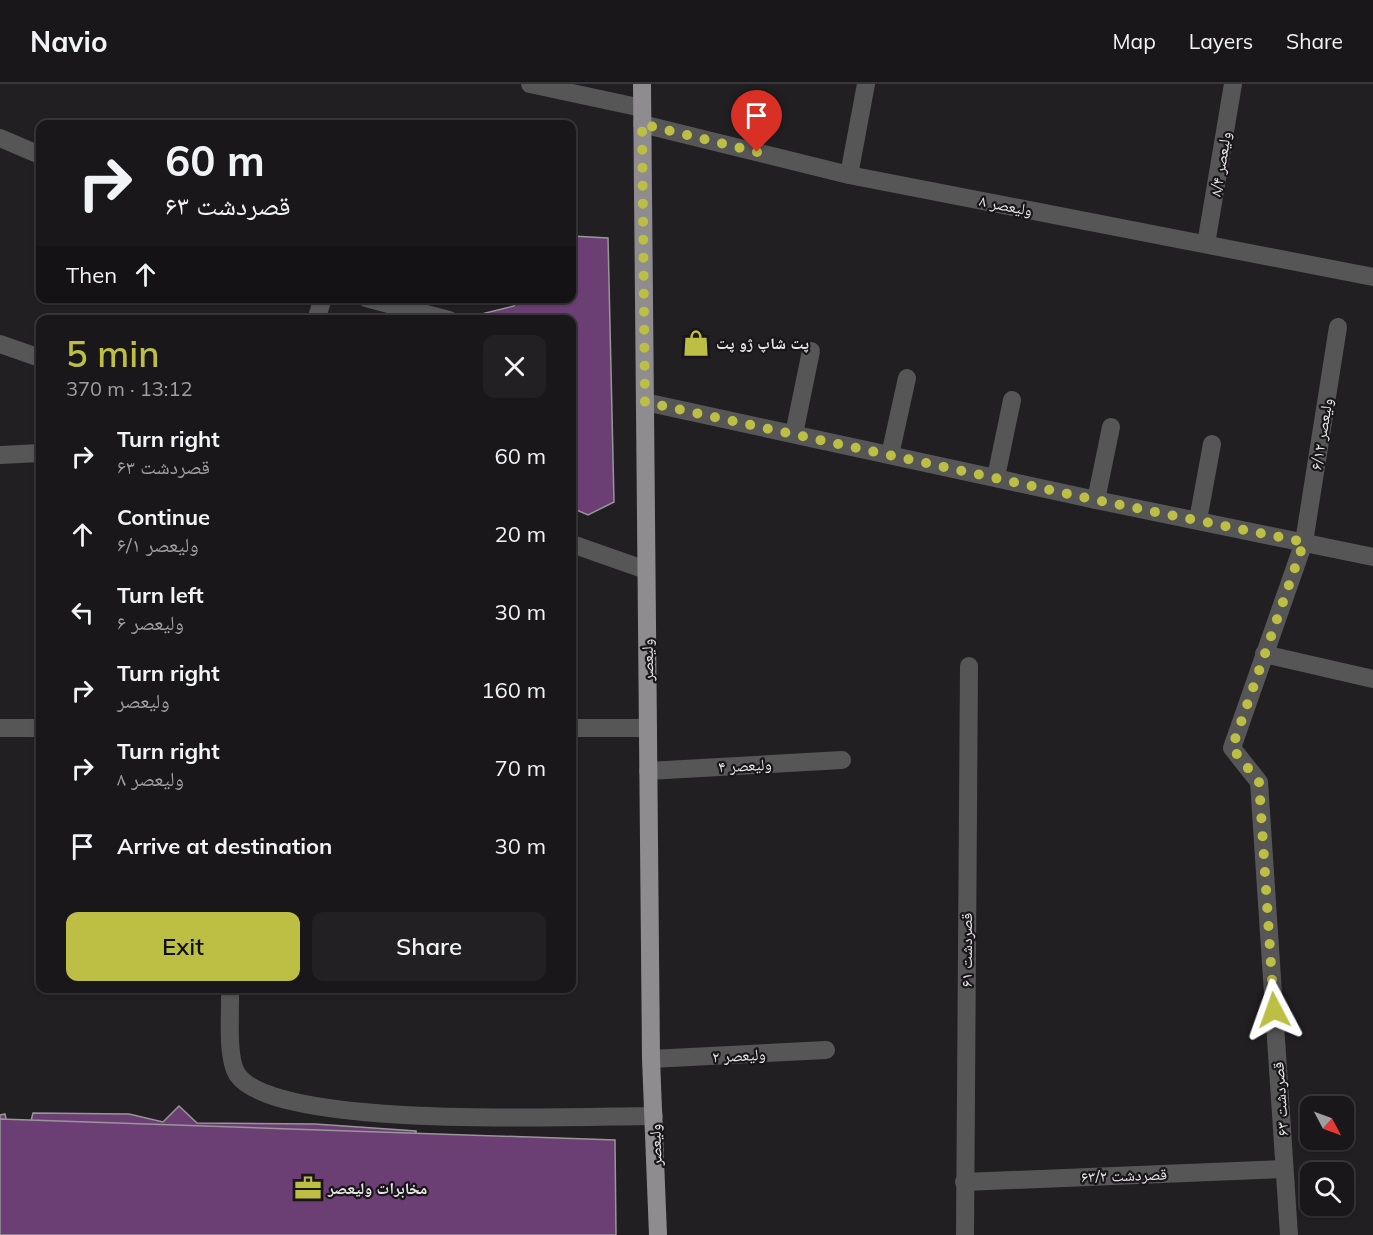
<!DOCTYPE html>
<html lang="en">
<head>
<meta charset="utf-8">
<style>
	:root { --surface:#19171a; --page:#222023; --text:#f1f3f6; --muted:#9f9fa2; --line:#373639; --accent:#bcbf44 }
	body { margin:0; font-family:Mulish,"Noto Naskh Arabic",sans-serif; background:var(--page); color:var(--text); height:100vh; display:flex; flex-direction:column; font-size:22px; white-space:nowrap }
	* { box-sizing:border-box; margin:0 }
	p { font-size:20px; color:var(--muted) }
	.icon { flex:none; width:33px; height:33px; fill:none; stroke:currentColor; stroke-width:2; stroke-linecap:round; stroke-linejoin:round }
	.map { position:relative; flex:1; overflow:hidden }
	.side { position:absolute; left:36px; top:231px; width:540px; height:678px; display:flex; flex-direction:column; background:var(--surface); border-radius:12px; box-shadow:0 2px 4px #0004,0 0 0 2px var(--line) }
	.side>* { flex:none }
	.hud { position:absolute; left:36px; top:36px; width:540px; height:183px; border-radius:12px; box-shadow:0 2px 4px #0004,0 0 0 2px var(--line); background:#19171a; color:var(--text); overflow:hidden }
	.needle { width:39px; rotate:131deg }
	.tools { position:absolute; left:1300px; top:1012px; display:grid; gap:12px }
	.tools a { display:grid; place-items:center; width:54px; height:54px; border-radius:12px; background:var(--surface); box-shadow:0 2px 4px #0004,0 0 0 2px var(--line); font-size:30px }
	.pin { position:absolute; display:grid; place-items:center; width:51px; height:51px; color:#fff; margin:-62px -26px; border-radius:50% 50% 50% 0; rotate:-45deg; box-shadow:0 0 6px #0007 }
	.pin .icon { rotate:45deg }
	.me { position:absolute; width:66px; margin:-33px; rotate:356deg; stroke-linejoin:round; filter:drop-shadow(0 0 4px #0008) }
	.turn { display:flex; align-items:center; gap:21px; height:126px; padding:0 30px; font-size:27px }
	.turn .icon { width:78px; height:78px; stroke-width:2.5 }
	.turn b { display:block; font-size:42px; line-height:51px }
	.then { display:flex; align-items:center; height:57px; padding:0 30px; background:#0003; gap:12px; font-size:22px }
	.round { display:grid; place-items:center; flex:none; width:63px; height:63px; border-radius:12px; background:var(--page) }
	.headline { display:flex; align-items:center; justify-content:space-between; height:102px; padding:0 30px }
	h1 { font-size:36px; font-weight:600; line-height:45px; color:var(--accent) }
	.action { display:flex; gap:12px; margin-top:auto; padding:12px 30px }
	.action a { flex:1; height:69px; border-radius:12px; background:var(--accent); color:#111; font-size:24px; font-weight:600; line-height:69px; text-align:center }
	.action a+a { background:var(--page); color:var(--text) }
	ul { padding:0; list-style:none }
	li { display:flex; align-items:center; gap:18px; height:78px; padding:0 30px }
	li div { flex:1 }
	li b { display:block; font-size:22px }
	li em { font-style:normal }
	header { display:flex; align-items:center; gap:36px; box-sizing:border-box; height:84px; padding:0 30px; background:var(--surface); border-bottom:2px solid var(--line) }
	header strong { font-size:28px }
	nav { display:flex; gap:33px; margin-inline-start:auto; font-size:21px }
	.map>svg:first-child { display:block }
	.building { fill:#6b3e74; stroke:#989699; stroke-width:1.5 }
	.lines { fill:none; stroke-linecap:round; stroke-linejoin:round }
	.minor { stroke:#575657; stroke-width:18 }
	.major { stroke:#8e8c8f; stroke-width:18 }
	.route { stroke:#bcbf44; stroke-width:10; stroke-dasharray:0 18 }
	.labels { text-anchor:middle; stroke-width:4.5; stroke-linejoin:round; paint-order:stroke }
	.street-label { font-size:16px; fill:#e7e6e7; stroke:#181618 }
	.poi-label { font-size:16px; font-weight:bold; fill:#e7e6e7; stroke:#181618; text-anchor:start }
</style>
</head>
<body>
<header>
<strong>Navio</strong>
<nav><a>Map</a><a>Layers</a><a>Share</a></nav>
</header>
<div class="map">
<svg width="1373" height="1151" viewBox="0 0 1373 1151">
	<rect width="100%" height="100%" fill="#211f22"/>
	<!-- building -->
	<g class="building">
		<path d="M572,152L608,154L614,418L588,431L572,424V236H476L477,231L514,222L516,214H572Z"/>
		<path d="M179,1022L197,1039L315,1040L416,1047V1079L401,1063L399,1093H388L391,1112L401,1113L400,1151H340L338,1111L347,1112V1107L327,1089L323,1090V1100L222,1099V1085L215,1086L197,1103V1110L210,1111V1151H147V1101H156L155,1094L142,1078L135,1077V1088L29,1090V1076H24L2,1096V1101H17L18,1151H0V1031L5,1030L7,1040L30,1041L33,1029L129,1030L163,1038Z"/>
		<path d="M0,1035L615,1056L616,1151H0Z"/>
	</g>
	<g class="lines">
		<!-- minor -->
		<g class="minor">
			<path d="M530,0L642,24"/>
			<path d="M642,40L849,91L1373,193"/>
			<path d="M0,54L40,71"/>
			<path d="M849,91L866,0"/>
			<path d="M1206,160L1233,0"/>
			<path d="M366,214L449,236"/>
			<path d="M316,236L323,214"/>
			<path d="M0,260L40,274"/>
			<path d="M645,318L1096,416L1373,473"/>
			<path d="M794,350L811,267"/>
			<path d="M0,371L40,369"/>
			<path d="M890,371L907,294"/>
			<path d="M996,393L1012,316"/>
			<path d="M1096,416L1111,343"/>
			<path d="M1198,436L1212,360"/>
			<path d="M572,460L646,486"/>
			<path d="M1264,570L1373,595"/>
			<path d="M0,644H40"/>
			<path d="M572,644H648"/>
			<path d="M648,687L842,676"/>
			<path d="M230,904C231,926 226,972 237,990C274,1047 582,1032 654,1032"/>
			<path d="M651,975L826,966"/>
			<path d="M964,1098L1284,1085"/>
			<path d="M965,1151L969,582"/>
			<path d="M1289,1151L1259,698L1232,664L1304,458L1338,243"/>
		</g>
		<!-- major -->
		<path class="major" d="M642,0L651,975L658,1151"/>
	</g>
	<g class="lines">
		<!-- route -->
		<path class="route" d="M757,68L642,40L645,318L1096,416L1304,458L1232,664L1259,698L1274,926"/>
	</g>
	<!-- icons -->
	<defs>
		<symbol id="shop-bare" viewBox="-9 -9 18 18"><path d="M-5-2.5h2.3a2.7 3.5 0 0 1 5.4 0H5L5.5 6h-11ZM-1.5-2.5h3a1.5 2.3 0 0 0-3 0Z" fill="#bcbf44" stroke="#181618" stroke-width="2.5" paint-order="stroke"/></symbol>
		<symbol id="office-bare" viewBox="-9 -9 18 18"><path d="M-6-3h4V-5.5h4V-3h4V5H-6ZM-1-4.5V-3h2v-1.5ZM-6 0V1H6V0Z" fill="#bcbf44" stroke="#181618" stroke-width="2.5" paint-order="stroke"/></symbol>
	</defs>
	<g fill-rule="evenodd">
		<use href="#shop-bare" x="677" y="240" width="38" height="38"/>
		<use href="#office-bare" x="289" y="1085" width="38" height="38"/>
	</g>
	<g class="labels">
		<!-- street labels -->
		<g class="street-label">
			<text transform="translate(1220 80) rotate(-81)" y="6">۸/۴ ولیعصر</text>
			<text transform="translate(1006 121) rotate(11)" y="6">۸ ولیعصر</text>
			<text transform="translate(1321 350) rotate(-81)" y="6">۶/۱۲ ولیعصر</text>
			<text transform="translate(647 576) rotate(-91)" y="6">ولیعصر</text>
			<text transform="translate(745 681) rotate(-3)" y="6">۴ ولیعصر</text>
			<text transform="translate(966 866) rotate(-90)" y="6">۶۱ قصردشت</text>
			<text transform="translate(739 971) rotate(-3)" y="6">۲ ولیعصر</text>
			<text transform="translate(1280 1015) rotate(-94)" y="6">۶۳ قصردشت</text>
			<text transform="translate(655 1061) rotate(-92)" y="6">ولیعصر</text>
			<text transform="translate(1124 1091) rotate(-2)" y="6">۶۳/۲ قصردشت</text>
		</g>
		<!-- poi labels -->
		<g class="poi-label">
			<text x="716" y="265">پت شاپ ژو پت</text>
			<text x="328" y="1110">مخابرات ولیعصر</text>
		</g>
	</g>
</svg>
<div class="tools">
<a><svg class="needle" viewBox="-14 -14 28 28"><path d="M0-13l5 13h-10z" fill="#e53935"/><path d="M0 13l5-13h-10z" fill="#9f9fa2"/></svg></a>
<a><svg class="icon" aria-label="search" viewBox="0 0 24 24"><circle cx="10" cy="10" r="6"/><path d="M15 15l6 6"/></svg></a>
</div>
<div class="pin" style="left:757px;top:68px;background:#d93025"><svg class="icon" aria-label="arrive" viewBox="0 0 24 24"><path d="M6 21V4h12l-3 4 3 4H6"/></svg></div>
<svg class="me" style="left:1274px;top:926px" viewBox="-20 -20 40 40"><path d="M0-17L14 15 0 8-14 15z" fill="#bcbf44" stroke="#fff" stroke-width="4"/></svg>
<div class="hud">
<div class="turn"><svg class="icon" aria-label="right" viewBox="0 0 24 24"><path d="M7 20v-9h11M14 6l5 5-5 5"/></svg><div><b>60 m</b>۶۳ قصردشت</div></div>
<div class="then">Then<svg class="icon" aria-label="ahead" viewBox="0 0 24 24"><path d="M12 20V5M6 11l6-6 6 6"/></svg></div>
</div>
<section class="side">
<div class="headline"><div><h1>5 min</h1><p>370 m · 13:12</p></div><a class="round"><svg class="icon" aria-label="close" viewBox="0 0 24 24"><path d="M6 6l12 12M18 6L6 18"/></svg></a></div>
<ul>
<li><svg class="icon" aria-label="right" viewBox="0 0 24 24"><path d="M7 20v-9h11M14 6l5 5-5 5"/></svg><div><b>Turn right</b><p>۶۳ قصردشت</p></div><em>60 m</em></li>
<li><svg class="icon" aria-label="ahead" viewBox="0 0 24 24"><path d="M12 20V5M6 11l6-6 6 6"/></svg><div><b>Continue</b><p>۶/۱ ولیعصر</p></div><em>20 m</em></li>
<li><svg class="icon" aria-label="left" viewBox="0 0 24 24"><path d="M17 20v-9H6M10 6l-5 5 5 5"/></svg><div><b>Turn left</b><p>۶ ولیعصر</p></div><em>30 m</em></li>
<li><svg class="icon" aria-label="right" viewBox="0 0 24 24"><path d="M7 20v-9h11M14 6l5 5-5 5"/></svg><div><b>Turn right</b><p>ولیعصر</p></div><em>160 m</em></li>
<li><svg class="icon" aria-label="right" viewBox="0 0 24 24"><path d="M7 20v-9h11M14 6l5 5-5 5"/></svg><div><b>Turn right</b><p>۸ ولیعصر</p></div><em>70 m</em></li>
<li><svg class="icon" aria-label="arrive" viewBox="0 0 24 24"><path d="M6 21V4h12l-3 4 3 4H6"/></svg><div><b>Arrive at destination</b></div><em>30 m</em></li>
</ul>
<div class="action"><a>Exit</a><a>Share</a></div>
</section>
</div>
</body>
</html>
